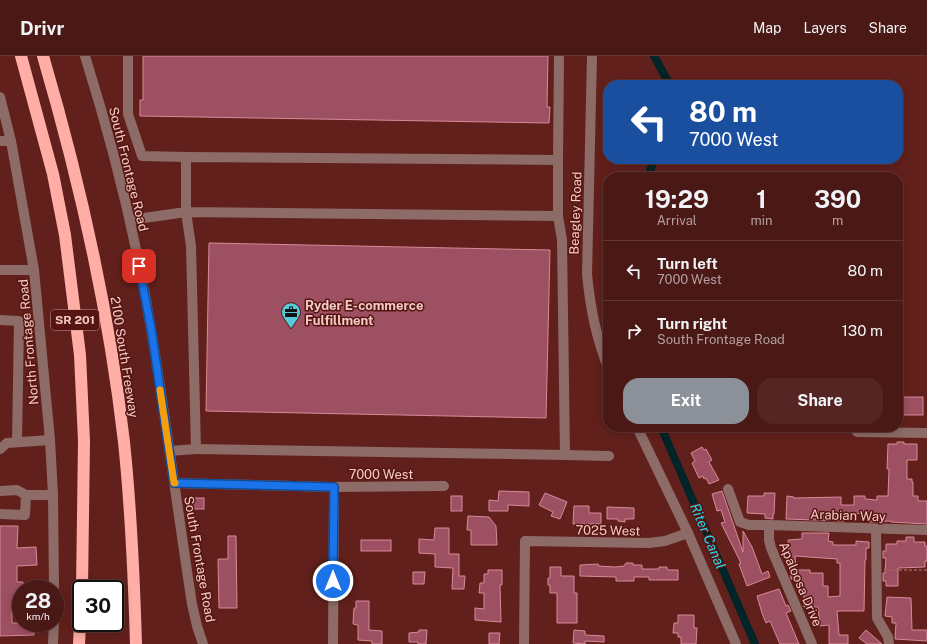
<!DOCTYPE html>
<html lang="en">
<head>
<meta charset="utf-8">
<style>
	:root { --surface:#4a1815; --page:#542522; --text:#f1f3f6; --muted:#b2a0a0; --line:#613734; --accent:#8c9099 }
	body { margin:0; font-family:"Public Sans",sans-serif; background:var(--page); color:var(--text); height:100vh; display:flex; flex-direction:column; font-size:15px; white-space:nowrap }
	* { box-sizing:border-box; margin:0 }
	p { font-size:13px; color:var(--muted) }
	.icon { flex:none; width:22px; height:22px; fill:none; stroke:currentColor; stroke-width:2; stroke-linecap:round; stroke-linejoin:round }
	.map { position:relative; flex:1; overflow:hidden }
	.details { position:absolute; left:603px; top:116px; width:300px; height:260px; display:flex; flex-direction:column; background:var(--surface); border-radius:16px; box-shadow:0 2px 10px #0003,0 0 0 1px var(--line) }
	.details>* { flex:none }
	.hud { position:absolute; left:603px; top:24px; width:300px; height:84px; border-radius:16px; box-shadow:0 2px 10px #0003,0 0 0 1px var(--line); background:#1a4fa0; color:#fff; overflow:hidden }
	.speed { position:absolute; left:12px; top:524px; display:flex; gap:8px; font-size:20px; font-weight:700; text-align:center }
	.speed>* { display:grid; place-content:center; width:52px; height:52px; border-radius:50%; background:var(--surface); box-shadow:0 2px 10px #0003,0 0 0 1px var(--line); line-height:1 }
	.speed small { font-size:10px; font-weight:400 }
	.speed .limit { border:2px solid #111; border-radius:6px; background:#fff; color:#111 }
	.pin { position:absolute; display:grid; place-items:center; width:34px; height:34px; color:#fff; margin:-17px; border-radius:8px; box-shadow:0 2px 6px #0006 }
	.me { position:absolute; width:44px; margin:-22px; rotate:0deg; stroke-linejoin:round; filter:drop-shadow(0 0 3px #0008) }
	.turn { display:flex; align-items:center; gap:14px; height:84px; padding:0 20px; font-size:18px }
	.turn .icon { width:52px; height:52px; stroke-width:2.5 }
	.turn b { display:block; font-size:28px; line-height:34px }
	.eta { display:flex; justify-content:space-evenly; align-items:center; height:68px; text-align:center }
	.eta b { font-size:24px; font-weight:700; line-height:28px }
	.action { display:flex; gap:8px; margin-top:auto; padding:8px 20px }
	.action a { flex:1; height:46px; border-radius:16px; background:var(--accent); color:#fff; font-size:16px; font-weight:700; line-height:46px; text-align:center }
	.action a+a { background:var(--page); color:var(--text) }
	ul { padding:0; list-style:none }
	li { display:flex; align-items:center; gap:12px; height:60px; padding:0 20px; border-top:1px solid var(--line) }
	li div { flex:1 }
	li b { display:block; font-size:15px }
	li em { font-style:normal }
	header { display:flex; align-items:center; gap:24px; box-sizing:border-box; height:56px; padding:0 20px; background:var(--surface); border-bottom:1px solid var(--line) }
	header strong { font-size:19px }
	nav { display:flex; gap:22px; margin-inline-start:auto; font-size:14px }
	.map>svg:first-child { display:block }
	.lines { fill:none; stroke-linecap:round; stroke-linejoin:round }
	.canal { stroke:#002428; stroke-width:8 }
	.building { fill:#9d5061; stroke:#d88a99; fill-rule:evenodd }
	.path { stroke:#9b625e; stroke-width:1.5; stroke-dasharray:3 2; stroke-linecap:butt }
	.minor { stroke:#8d6b67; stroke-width:10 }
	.highway { stroke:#feaea4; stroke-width:12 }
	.route-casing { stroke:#114b97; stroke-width:10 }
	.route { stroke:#1a73e8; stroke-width:7 }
	.slow { stroke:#f59e0b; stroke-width:7 }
	.labels { text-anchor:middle; stroke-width:3; stroke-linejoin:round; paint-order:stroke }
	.shield { fill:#561512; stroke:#c59490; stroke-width:1 }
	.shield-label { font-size:12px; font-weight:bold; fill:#f5cbc6 }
	.street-label { font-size:13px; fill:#f5cbc6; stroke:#561512 }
	.poi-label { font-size:13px; font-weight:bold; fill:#f5cbc6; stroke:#561512; text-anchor:start }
	.water-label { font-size:14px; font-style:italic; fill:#28daee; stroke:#561512 }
</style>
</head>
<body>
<header>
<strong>Drivr</strong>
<nav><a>Map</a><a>Layers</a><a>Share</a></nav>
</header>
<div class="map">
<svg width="927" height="588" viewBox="0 0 927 588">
	<rect width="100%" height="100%" fill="#62201c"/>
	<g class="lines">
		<!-- canal -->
		<g class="canal">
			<path d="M654,0L670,29"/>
			<path d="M648,121L654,103"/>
			<path d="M661,371L755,588"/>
		</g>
	</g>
	<!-- building -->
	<g class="building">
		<path d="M143,0H548L547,51H550L549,67L140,60V44H143Z"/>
		<path d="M209,187L550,194L546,362L206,355Z"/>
		<rect x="898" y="341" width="25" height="18"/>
		<path d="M897,386H904V388H917V404H907V423H912V426H913V440H918V445H927V468L891,466V465L869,466V458L844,457V465L786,463L787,440L794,441V442L841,441V449H854V440H865V443L877,444V440H888L889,413H887L888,388H897Z"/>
		<path d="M702,391L704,394L706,393L712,404L709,406L719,424L709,428L706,422L704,423L703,420L699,422L692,407L695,405L691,397Z"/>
		<path d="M499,435L529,436V450L508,449V455H489V444L498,445Z"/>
		<path d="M722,435L743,496V475L752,491L762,518L768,515L770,521L747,530L739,508L741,507L721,467L725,466L721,454L717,455L712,438Z"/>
		<path d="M545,437L567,446L560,463L551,460L553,456L539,449Z"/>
		<path d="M764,437H775L774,458H773V463L765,462V458L747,457L748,440H764Z"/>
		<rect x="451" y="440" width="11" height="15"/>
		<rect x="192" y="442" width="12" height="11"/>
		<path d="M574,450H589V457H601V468H573Z"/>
		<path d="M607,451L634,452V463H625V466L618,465V463H607Z"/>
		<path d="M468,460L489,461L496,470L497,489H471V474H467Z"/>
		<path d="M0,470H18L17,492L36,491L37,509L17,510V526H23V533H21V549H12V567H34V579L0,580Z"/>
		<path d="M435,472H449V498H459V520H465L464,533H452L453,512L435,511V498L419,497V483L434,484Z"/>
		<path d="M802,477H829L828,485L833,486V489H856V485L869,486V492H866V504H865L864,555H837L839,579H848V588H829V569L820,570L818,551H804V536H801V523H791L788,484L802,483ZM795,500L837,503V507H840V540L828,541V530H823V517H810V514H796Z"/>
		<path d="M228,480H236L237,552H219L218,503H228Z"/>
		<path d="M906,481H914V486H925V490H927V505H925V511L898,512V530H886V525H883V517H885L886,502H883V495H886V488H897V485H906Z"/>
		<rect x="361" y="484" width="30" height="11"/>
		<path d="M626,507H633V509H642V513H659V511H667V513L669,514H678V524H649V521H634V525H616V521L580,520V509L598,508L599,510L615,511L624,510Z"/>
		<path d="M550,511H561V520H574V537H577V567H557V537H550V529H548V522H550Z"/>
		<path d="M488,514H502V529H500L501,566L475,564V552L484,553V537H479L480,527H484V518H488Z"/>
		<path d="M413,516H425L424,528H413Z"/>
		<path d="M779,533L786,550L788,549L791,555L786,557L799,588H780L770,565L766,567L762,557L757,540Z"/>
		<path d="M887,541L911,542L912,574H927V585L895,583L896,567H892V561L885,560Z"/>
		<path d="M356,545H369V574L382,575V588H372V585L358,584V569L353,568L354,552H356Z"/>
		<path d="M678,559H694V572H697L696,588H681V581H678V577H673L674,567H678Z"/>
		<path d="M419,574H427L426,588H418V586H409V577L419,576Z"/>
		<path d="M574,574L585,575V579L604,580V586L585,585V588L573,587Z"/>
		<path d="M866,574L882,588H867L859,582Z"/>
		<path d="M489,577H500L499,588H489Z"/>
	</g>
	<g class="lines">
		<!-- path -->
		<path class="path" d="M884,514H927"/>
		<!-- minor -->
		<g class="minor">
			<path d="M85,0C113,89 136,181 151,273C166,365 178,457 192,548L197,570L203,588"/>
			<path d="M128,0V58L142,100L186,101"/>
			<path d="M592,0L587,218C590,250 596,282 608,311"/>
			<path d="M0,41L11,85L34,214L50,384L53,439L54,533"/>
			<path d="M0,85H11"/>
			<path d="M558,104L559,0"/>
			<path d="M130,164L186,156L558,160V104L186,101V156L191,190L196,393L169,395"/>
			<path d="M0,214H34"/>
			<path d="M0,264L19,265L17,386"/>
			<path d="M637,371L688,477L736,588"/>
			<path d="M857,376L927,377"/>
			<path d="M0,393L7,387L50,384"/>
			<path d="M196,393L565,399L562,184L558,160"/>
			<path d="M565,399L609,400"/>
			<path d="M174,427L334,431L444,430"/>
			<path d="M728,433L740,466L749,469H769V484L771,492L812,588"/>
			<path d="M0,435L17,434L26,439H53"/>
			<path d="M0,458L25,459L26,439"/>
			<path d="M769,469L927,474"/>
			<path d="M876,473L877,562L888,581L889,588"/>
			<path d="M53,588L54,567"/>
			<path d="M333,588L334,431"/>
			<path d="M524,588L525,485L649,487L665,485L688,477"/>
		</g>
		<!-- highway -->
		<g class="highway">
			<path d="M21,0L53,118L65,179L80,299L84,385L82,533"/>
			<path d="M43,0C80,126 109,255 124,386C131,453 134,521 136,588"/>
			<path d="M79,588L81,550"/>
		</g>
	</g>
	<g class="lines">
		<defs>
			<path id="route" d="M139,210L151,272L174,427L334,431L333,525"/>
		</defs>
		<!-- route casing -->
		<use href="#route" class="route-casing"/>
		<!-- route -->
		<use href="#route" class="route"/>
		<!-- slow -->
		<path class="slow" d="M160,334L174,427H175"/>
	</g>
	<!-- icons -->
	<defs>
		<symbol id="office-pin" viewBox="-11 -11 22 30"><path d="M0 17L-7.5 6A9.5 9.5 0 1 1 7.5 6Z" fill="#53cbda" stroke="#561512"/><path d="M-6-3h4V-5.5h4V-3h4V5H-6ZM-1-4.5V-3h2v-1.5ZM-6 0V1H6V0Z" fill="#111"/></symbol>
	</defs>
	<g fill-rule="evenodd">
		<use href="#office-pin" x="280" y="245" width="22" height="30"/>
	</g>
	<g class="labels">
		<!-- shield labels -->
		<rect class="shield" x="51" y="254" width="48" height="20" rx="3"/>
		<g class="shield-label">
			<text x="75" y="268">SR 201</text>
		</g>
		<!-- street labels -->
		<g class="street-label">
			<text transform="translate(129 113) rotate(76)" y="5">South Frontage Road</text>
			<text transform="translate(575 157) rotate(-88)" y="5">Beagley Road</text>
			<text transform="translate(28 286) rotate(-95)" y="5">North Frontage Road</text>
			<text transform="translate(125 301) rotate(81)" y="5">2100 South Freeway</text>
			<text x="381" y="423">7000 West</text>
			<text transform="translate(848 459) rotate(2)" y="5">Arabian Way</text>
			<text transform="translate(608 474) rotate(1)" y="5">7025 West</text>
			<text transform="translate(200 503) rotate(80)" y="5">South Frontage Road</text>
			<text transform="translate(801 528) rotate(67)" y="5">Apaloosa Drive</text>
		</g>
		<!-- poi labels -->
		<g class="poi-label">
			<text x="305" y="254">Ryder E-commerce<tspan x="305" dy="15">Fulfillment</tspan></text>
		</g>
		<!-- water labels -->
		<g class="water-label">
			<text transform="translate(708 480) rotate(67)" y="5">Riter Canal</text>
		</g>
	</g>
</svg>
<div class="speed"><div>28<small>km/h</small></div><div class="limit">30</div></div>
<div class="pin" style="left:139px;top:210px;background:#d93025"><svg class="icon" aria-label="arrive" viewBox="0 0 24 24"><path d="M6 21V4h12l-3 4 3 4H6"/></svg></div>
<svg class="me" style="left:333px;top:525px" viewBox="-20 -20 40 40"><circle r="17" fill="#1a73e8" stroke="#fff" stroke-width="3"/><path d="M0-11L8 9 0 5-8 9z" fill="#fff"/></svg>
<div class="hud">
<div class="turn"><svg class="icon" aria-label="left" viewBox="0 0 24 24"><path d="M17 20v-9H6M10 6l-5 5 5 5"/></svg><div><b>80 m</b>7000 West</div></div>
</div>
<section class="details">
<div class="eta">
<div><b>19:29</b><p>Arrival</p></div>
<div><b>1</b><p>min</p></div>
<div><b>390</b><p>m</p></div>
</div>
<ul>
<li><svg class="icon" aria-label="left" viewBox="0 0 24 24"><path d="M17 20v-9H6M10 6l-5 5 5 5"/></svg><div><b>Turn left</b><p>7000 West</p></div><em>80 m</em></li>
<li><svg class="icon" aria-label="right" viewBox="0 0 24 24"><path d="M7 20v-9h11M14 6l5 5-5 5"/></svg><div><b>Turn right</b><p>South Frontage Road</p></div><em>130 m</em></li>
</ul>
<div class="action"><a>Exit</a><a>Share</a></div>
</section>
</div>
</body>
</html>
